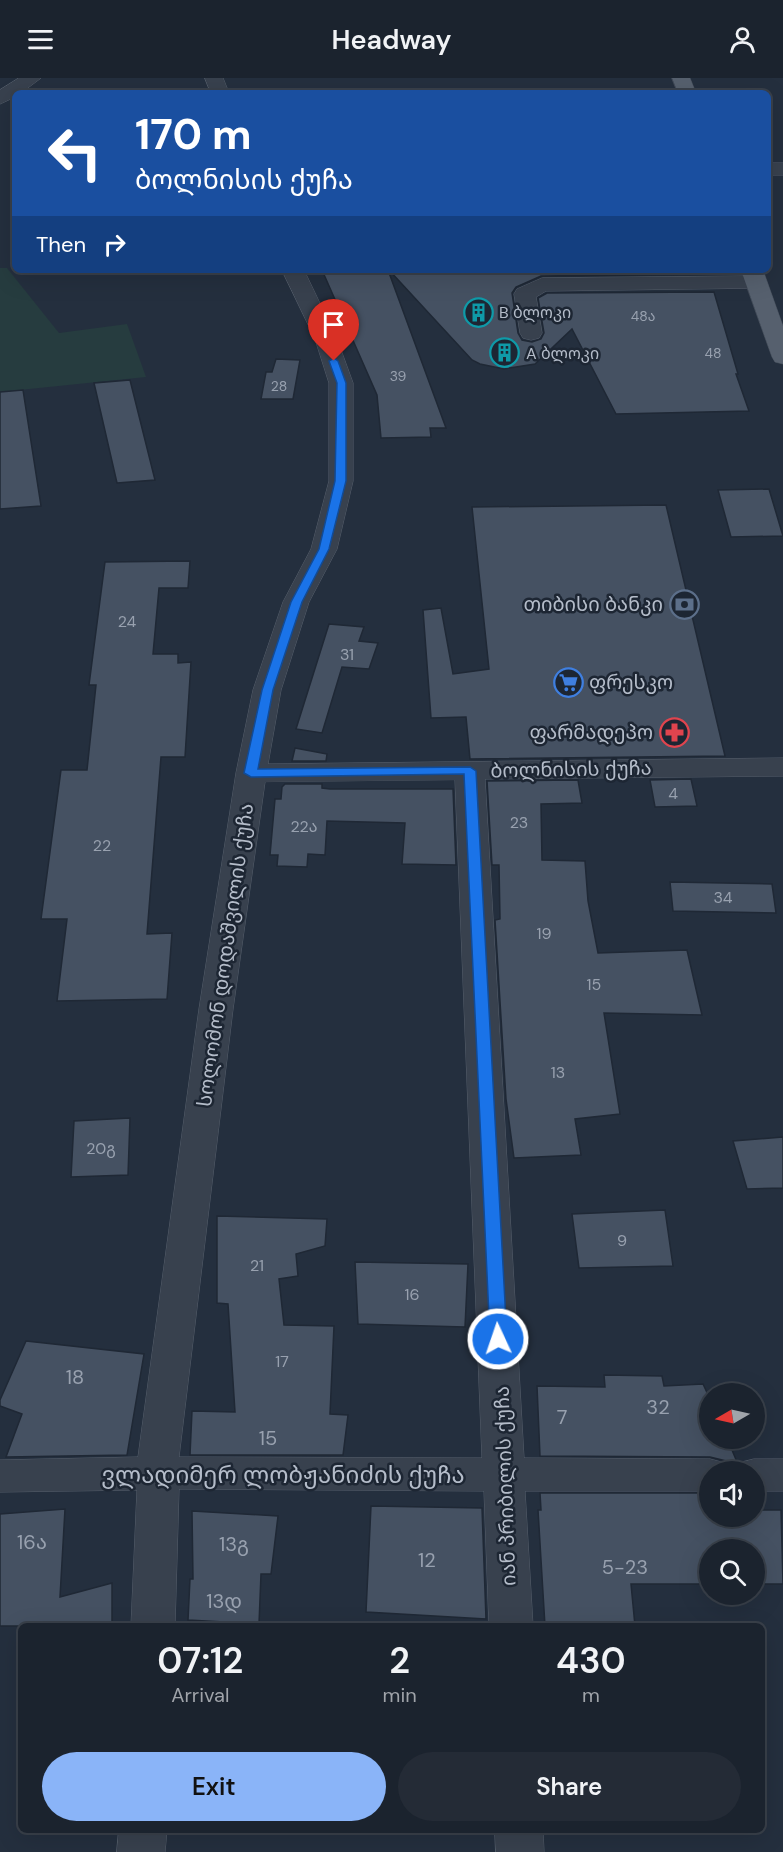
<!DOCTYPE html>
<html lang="en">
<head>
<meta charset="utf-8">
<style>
	:root { --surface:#1b232e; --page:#242b36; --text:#f1f3f6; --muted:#a0a4aa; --line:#39404a; --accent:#8ab4f8 }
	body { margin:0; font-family:"DM Sans","Noto Sans Georgian",sans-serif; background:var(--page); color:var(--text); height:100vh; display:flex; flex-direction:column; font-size:22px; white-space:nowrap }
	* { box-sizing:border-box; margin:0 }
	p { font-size:20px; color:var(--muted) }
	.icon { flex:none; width:33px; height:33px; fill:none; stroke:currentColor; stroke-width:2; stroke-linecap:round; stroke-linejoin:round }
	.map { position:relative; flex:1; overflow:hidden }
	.side { position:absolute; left:18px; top:1545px; width:747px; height:210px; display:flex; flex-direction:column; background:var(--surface); border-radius:9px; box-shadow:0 6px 24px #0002,0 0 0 2px var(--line) }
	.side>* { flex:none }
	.guide { position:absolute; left:12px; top:12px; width:759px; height:183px; border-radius:9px; box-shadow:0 6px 24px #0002,0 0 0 2px var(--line); background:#1a4fa0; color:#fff; overflow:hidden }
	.needle { width:39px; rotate:261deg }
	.controls { position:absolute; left:699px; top:1305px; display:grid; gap:12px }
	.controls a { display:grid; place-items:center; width:66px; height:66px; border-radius:50%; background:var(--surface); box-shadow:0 6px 24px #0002,0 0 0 2px var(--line); font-size:30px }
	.pin { position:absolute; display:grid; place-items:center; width:51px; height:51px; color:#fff; margin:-62px -26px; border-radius:50% 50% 50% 0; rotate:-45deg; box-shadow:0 0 6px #0007 }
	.pin .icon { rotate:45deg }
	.me { position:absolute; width:66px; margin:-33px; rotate:357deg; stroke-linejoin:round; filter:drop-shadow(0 0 4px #0008) }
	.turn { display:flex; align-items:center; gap:21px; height:126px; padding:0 24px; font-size:27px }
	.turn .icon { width:78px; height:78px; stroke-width:2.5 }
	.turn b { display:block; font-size:42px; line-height:51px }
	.then { display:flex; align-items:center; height:57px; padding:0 24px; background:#0003; gap:12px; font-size:22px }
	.eta { display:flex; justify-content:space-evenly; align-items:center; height:102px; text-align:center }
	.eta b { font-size:36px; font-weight:600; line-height:42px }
	.primary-button { display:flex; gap:12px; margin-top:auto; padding:12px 24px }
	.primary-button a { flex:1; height:69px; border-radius:36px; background:var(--accent); color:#111; font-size:24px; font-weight:600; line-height:69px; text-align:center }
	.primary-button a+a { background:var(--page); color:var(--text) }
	header { display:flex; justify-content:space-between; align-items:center; height:78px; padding:0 24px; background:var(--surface); font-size:27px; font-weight:600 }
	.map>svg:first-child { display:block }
	.green { fill:#263c3f }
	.building { fill:#455162; stroke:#1f2835; stroke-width:1.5 }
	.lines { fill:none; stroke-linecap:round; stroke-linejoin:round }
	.minor-casing { stroke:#565f6c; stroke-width:1 }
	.major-casing { stroke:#414a57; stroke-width:1 }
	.minor { fill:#38414e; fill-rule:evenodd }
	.major { fill:#56606e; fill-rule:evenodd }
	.route { fill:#1a73e8; stroke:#114b97; stroke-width:1.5 }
	.labels { text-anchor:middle; stroke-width:5; stroke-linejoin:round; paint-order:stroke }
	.far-number-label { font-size:14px; fill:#98a1af }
	.far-poi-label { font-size:16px; fill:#b4bcc9; stroke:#1d2633; text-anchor:start }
	.number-label { font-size:16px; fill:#98a1af }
	.poi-label { font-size:20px; fill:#b4bcc9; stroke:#1d2633; text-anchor:end }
	.street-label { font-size:20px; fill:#b4bcc9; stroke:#1d2633 }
	.near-number-label { font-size:20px; fill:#98a1af }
	.near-street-label { font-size:24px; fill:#b4bcc9; stroke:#1d2633 }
</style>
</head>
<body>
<header><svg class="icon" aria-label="menu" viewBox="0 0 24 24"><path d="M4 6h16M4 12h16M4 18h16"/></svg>Headway<svg class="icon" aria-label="person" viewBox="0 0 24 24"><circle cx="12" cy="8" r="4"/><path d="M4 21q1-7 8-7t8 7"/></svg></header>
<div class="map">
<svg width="783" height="1774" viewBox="0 0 783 1774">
	<rect width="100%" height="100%" fill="#242f3e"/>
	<!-- green -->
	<path class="green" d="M0,190H7L59,255L127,246L146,299L0,314Z"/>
	<!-- building -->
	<g class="building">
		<path d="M322,192H388L446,350H430L431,359L381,360L377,317Z"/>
		<path d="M389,192H697L699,196L541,198L516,209L512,215L518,255L522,262L532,264L541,261L544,255L538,220L547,215L714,214L738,296H736L749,333L616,336L572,251L535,286L504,291L480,286L472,282Z"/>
		<path d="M276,281L300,282L293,321H261L266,294H272Z"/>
		<path d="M130,302L155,402L117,405L94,305Z"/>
		<path d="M23,312L41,428L0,431V314Z"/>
		<path d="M769,411L783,458L731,459L718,412Z"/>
		<path d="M666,427L725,678L470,681L466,639L431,640L423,532L441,530L453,596L489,591L472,429Z"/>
		<path d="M190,483L188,510H159L153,576H178V585L191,584L185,679H161L147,856L172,855L167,921L57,923L67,841H41L61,692H87L96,607H89L105,484Z"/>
		<path d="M329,546L364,549L359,563L378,565L369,591L342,589L322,655L296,651Z"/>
		<path d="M295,670L327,676L326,683H292Z"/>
		<path d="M691,701L697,728L655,729L650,702Z"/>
		<path d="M578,702L582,725L541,726L542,782L585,783L588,823L598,875L687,872L702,937L604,935L620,1036L575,1041L581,1077L514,1080L506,1021L495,842L500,841L499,787H492L487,703Z"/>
		<path d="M285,706H322V710L330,711H453L456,787L402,786L405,745L327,743L325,777L308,776L307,789L277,788L278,777H270L275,721H281L282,709Z"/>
		<path d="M670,804L772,806L776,835L673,833Z"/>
		<path d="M130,1040L128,1097L71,1099L74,1043Z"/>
		<path d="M783,1059V1110L747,1111L733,1063Z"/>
		<path d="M665,1132L673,1188L579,1190L572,1136Z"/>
		<path d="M217,1138L327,1141L325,1168L296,1176L298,1198L279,1201L284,1247L334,1248L330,1336L348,1337L343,1377H190L192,1333L235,1334L228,1226L217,1225Z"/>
		<path d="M355,1184L468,1186L465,1249L358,1246Z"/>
		<path d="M26,1263L144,1276L127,1377L6,1379L22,1336L0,1328V1322Z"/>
		<path d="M604,1297L662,1298L664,1308L703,1306L710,1321V1360H727L737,1384L733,1394L726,1383L710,1379L540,1378L537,1308L605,1309Z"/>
		<path d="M540,1415H710V1438H754V1424L758,1432H781L783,1506H754V1472H710V1506H631L635,1548H545L538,1432H541Z"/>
		<path d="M371,1428L482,1430L486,1541L366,1534Z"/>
		<path d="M65,1431L60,1519L112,1505V1548H0V1436Z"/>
		<path d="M192,1433L278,1438L271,1496H261L259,1546L188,1542L190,1501H193Z"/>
	</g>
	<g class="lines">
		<defs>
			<g id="minor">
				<path d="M19,0H41L21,15H15V19L0,26V12Z"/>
				<path d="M205,0H223L229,15H211Z"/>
				<rect x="768" y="85" width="15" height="12"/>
				<path d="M282,192H304L337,261L353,305V403L337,471L309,524L281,612L268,686L783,680V698L485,701L524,1380L710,1381L725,1385L729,1394H710V1413H525L533,1548H489L484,1413L179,1411L175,1548H131L137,1412L0,1414V1382L138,1379L199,931L236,695L253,612L283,524L311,471L329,403V305L315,261ZM455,702L482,1380L179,1379L233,931L265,704Z"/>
				<path d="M756,198L764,200L767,205L764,210L546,213L536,219L542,255L539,260L531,262L523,260L520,255L514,216L517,211L542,200Z"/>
				<path d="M754,1381H783V1413H754V1394H735L739,1385Z"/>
				<path d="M119,1752H167L165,1774H117Z"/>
				<path d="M495,1752H543L544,1774H496Z"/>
			</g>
			<g id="major">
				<path d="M672,0H690L696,15H678Z"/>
				<path d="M741,192H763L783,248V286L775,284L772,279Z"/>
			</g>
		</defs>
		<!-- minor casing -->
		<use href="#minor" class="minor-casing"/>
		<!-- major casing -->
		<use href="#major" class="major-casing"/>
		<!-- minor -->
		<use href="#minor" class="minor"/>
		<!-- major -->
		<use href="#major" class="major"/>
	</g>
	<!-- route -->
	<path class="route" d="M334,280L338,283L346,305V403L329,471L302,524L273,612L258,691L470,689L476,693L507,1261L504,1265H493L490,1261L464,696L251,699L244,695L262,612L291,524L319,471L335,403L337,305L329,283Z"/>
	<!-- icons -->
	<defs>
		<symbol id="building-ring" viewBox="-11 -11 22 22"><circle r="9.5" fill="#1d2633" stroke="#0f9aa8" stroke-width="1.5"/><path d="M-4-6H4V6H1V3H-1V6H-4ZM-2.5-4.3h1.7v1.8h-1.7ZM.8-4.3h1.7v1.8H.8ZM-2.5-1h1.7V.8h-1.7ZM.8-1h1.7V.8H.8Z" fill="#0f9aa8"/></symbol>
		<symbol id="bank-ring" viewBox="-11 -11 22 22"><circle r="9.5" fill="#1d2633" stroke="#5c6f8a" stroke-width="1.5"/><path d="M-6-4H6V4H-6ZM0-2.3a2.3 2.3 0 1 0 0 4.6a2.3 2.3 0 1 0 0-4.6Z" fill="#5c6f8a"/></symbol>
		<symbol id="supermarket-ring" viewBox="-11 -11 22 22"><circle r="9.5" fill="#1d2633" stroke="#3f7fe0" stroke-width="1.5"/><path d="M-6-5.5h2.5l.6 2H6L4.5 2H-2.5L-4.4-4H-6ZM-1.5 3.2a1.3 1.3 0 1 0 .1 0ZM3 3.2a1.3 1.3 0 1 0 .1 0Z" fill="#3f7fe0"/></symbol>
		<symbol id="pharmacy-ring" viewBox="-11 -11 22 22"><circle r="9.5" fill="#1d2633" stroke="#e0444e" stroke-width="1.5"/><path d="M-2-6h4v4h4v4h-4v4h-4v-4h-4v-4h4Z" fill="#e0444e"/></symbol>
	</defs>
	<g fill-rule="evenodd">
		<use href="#building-ring" x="462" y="218" width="33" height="33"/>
		<use href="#building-ring" x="488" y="258" width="33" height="33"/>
		<use href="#bank-ring" x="668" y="510" width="33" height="33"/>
		<use href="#supermarket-ring" x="552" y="588" width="33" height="33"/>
		<use href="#pharmacy-ring" x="658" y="638" width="33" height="33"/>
	</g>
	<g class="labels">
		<!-- far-number labels -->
		<g class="far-number-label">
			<text x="643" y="243">48ა</text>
			<text x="713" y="280">48</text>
			<text x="398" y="303">39</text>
			<text x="279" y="313">28</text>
		</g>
		<!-- far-poi labels -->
		<g class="far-poi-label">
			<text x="499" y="240">B ბლოკი</text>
			<text x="526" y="281">A ბლოკი</text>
		</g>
		<!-- number labels -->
		<g class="number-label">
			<text x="127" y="549">24</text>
			<text x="347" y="582">31</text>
			<text x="673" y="721">4</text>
			<text x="519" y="750">23</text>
			<text x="304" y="754">22ა</text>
			<text x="102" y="773">22</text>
			<text x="723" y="825">34</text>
			<text x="544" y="861">19</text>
			<text x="594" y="912">15</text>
			<text x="558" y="1000">13</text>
			<text x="101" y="1076">20გ</text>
			<text x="622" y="1168">9</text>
			<text x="257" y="1193">21</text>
			<text x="412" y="1222">16</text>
			<text x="282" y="1289">17</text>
		</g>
		<!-- poi labels -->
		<g class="poi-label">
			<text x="663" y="533">თიბისი ბანკი</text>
			<text x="589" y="611" text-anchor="start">ფრესკო</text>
			<text x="653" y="661">ფარმადეპო</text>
		</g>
		<!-- street labels -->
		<g class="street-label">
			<text transform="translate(571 691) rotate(-1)" y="7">ბოლნისის ქუჩა</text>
			<text transform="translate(225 877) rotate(-82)" y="7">სოლომონ დოდაშვილის ქუჩა</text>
			<text transform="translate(505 1408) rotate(-92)" y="7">იან პრიბილის ქუჩა</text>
		</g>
		<!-- near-number labels -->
		<g class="near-number-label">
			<text x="75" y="1306">18</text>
			<text x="658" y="1336">32</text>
			<text x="562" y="1346">7</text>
			<text x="268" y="1367">15</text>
			<text x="32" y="1471">16ა</text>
			<text x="234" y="1473">13გ</text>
			<text x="427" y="1489">12</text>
			<text x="625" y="1496">5-23</text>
			<text x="224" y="1530">13დ</text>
		</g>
		<!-- near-street labels -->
		<g class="near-street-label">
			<text x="283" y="1405">ვლადიმერ ლობჟანიძის ქუჩა</text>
		</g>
	</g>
</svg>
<div class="controls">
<a><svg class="needle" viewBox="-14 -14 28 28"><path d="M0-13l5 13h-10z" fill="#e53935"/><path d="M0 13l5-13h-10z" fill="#a0a4aa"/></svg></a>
<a><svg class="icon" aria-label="sound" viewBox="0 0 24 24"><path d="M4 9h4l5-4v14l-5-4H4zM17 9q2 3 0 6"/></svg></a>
<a><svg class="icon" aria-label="search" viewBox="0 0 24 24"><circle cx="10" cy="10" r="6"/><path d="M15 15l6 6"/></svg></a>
</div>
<div class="pin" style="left:334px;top:283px;background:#d93025"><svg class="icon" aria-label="arrive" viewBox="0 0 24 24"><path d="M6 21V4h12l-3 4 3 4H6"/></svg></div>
<svg class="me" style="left:498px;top:1261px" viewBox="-20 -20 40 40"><circle r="17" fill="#1a73e8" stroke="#fff" stroke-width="3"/><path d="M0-11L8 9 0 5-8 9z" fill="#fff"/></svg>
<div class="guide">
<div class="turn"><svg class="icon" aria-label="left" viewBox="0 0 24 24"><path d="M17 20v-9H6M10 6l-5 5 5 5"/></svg><div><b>170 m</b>ბოლნისის ქუჩა</div></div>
<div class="then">Then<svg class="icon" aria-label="right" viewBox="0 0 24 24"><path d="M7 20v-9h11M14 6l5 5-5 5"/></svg></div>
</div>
<section class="side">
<div class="eta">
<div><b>07:12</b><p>Arrival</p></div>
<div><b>2</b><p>min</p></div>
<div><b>430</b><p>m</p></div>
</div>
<div class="primary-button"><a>Exit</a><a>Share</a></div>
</section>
</div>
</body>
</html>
